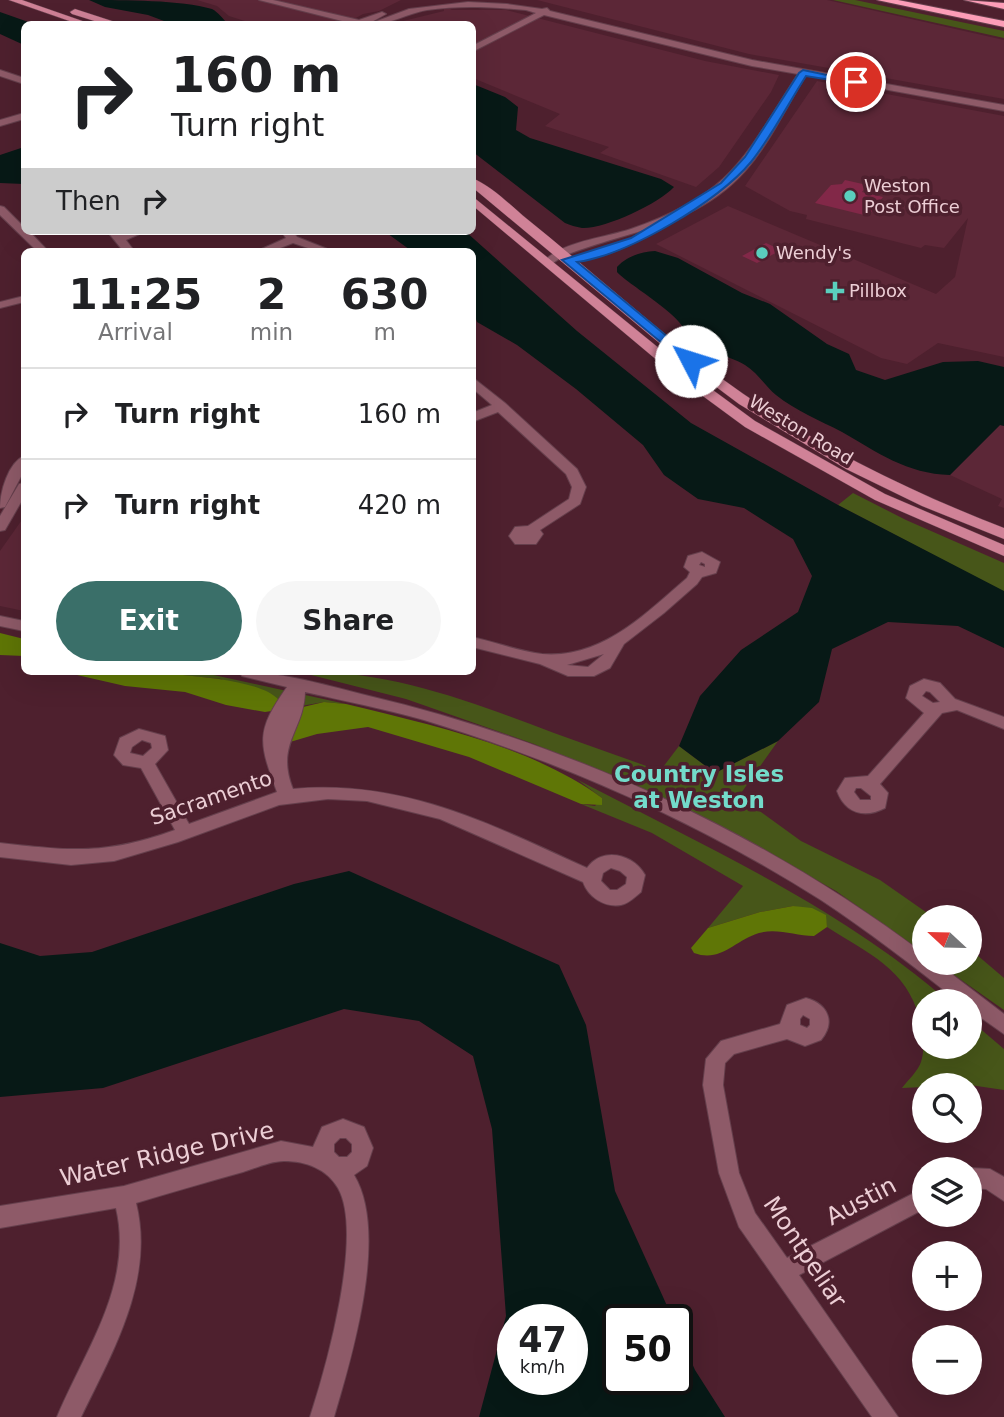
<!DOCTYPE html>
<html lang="en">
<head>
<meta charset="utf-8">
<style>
	:root { --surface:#fff; --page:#f6f6f6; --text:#202124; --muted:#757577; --line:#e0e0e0; --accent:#3a6f69 }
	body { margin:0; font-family:"DejaVu Sans",sans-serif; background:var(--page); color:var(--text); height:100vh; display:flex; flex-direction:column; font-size:26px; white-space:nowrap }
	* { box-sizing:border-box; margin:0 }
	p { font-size:23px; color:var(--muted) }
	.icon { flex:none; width:38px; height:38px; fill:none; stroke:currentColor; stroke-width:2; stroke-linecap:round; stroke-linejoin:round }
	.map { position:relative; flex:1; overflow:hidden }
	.panel { position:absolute; left:21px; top:248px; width:455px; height:427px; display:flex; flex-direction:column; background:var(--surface); border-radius:10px; box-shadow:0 7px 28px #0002 }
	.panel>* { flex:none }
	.banner { position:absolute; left:21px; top:21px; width:455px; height:214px; border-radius:10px; box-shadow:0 7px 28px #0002; background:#fff; color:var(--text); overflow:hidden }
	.needle { width:46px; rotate:292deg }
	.buttons { position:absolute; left:912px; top:905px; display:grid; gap:14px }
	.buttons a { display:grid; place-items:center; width:70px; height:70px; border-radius:50%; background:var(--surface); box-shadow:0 7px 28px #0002; font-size:35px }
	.speed { position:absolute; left:497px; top:1304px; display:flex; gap:14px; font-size:35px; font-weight:700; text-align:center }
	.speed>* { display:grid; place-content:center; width:91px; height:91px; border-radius:50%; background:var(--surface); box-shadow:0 7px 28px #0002; line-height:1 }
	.speed small { font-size:18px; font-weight:400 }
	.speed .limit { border:4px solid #111; border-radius:10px; background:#fff; color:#111 }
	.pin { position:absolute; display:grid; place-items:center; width:60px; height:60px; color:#fff; margin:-30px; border:4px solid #fff; border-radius:50%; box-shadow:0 2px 7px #0007 }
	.me { position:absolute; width:77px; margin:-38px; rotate:310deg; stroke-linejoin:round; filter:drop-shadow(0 0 5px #0008) }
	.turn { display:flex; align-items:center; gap:24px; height:147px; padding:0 35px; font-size:32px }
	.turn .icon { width:91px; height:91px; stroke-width:2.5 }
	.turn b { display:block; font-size:49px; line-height:60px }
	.then { display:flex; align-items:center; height:66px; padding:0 35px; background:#0003; gap:14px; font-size:26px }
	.eta { display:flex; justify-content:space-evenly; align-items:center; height:119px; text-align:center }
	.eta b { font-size:42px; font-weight:600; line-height:49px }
	.action { display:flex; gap:14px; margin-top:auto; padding:14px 35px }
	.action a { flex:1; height:80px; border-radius:42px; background:var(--accent); color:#fff; font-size:28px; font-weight:600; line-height:80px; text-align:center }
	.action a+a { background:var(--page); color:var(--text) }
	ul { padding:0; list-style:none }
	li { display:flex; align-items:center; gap:21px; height:91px; padding:0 35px; border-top:2px solid var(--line) }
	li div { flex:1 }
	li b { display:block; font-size:26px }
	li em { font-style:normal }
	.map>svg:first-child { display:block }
	.built { fill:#5c2737 }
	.green { fill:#475619 }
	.forest { fill:#5f7606 }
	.water { fill:#071916; fill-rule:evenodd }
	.building { fill:#822848 }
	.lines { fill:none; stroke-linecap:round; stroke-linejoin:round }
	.minor-casing { stroke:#653f4c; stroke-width:2 }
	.major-casing { stroke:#653f4c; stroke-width:1 }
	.highway-casing { stroke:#653f4c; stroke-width:2 }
	.minor { fill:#8e5a68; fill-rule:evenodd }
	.major { fill:#d08297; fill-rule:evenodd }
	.highway { fill:#fc9db7; fill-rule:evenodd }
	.route { fill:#1a73e8; stroke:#114b97; stroke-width:2 }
	.poi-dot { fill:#5acebd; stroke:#4e202e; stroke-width:2.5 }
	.labels { text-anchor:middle; stroke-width:7; stroke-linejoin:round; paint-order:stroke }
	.far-poi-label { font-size:18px; fill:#ecced5; stroke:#4e202e; text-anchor:start }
	.far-street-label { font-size:18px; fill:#ecced5; stroke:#4e202e }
	.street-label { font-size:21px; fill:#ecced5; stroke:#4e202e }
	.neighbourhood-label { font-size:23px; font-weight:bold; fill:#73dbca; stroke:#4e202e }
	.near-street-label { font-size:24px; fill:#ecced5; stroke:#4e202e }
</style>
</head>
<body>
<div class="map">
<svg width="1004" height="1417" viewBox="0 0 1004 1417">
	<rect width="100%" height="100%" fill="#4e202e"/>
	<!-- built -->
	<g class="built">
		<path d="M197,0H401L379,11L363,14L345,24H254L229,16L217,6Z"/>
		<path d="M537,0H827L1004,40V99L749,54Z"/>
		<path d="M444,6L452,10H506L705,61L779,75L771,92L719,167L696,187L600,153L609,147L545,126L560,114L473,78L472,24H391L444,11Z"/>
		<path d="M817,81L1004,116V357L938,343L907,364L881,358L656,244L728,206L936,294L955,277L968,218L944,248L925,245L921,248L806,219L807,215L790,211L745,186Z"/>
		<path d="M1000,425L1004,426V508L998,506L1002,499L950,475Z"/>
		<path d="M24,517V611L0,606V551Z"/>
	</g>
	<!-- green -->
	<g class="green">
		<path d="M833,0H855L1004,31V38Z"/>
		<path d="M853,493L906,520L1004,563V592L838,505Z"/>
		<path d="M150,672H200L346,704L324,702L278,710L221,679Z"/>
		<path d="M310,672C395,672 475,703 554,733C589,746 625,758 660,771L679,746L715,773L778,741L739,796L801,841L880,880L933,917H924V953L836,891L724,828L633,785L534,744L406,699L307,674Z"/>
		<path d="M578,780C706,847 838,906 948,1001H924V1046H970V1020L1004,1049V1090L970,1085L902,1088C908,1080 918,1071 921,1062C925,1050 923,1036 921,1024C909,970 871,955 827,927L825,915L793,906L760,912L708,928L743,886L652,833L581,804L595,806L602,798Z"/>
		<path d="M970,949L1004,978V1010L937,963L970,962Z"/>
	</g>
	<!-- forest -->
	<g class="forest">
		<path d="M0,633L24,639V656L0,655Z"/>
		<path d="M64,672C107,672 250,670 278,699V710L265,712L226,705L185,692L125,686Z"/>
		<path d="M324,702L346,704C431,725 531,746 602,798V805L581,804L469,757L368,727L317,734L280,745L303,707Z"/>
		<path d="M793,906L812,908L826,915L827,927L814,936C795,936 778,928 759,933C735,940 721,963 694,953L691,948L708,928L760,912Z"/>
	</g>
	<!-- water -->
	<g class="water">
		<path d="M89,0C124,0 181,0 212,9C218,12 223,19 228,24H172L148,15L105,7Z"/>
		<path d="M0,12L34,24H24V45L0,34Z"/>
		<path d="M473,84L505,97L518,107L516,130L530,138L661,179L674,187C658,204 605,229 582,228C576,227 570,225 565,223L473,152Z"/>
		<path d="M24,147V184L0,183V155Z"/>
		<path d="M384,231H465L577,331L691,423L838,505L1004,591V648L958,626L888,622L832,649L819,702L778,741L715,773L679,746L700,696L741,650L798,612L812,576L793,539L744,508L698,499L664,475L643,445L576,389L517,345L477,322L473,310L472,252H413Z"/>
		<path d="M655,251L678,258L742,293L770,304L827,344L849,354L856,370L885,380L943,362L978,361L1004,367V426L1000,425L950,475C907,474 877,452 842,432C819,420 796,411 776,395C765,386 758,373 745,365C727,354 703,352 687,339C690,319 631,287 617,272V267C627,256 641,252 655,251Z"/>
		<path d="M349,871L559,965L586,1025L615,1191L673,1319L618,1320V1379H677V1330L695,1370L725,1417H479L506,1316L492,1129L473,1056L419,1021L344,1009L103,1088L0,1097V943L40,956L92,952L294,884ZM513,1320H572V1379H513Z"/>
	</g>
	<!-- building -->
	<g class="building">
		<path d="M845,180L867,185L862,192L883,197L868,216L815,203L831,185L842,184Z"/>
		<path d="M766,243L781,250L757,263L742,256Z"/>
	</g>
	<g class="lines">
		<defs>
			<g id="minor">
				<path d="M259,0H273L359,20L382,12L386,14L368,24H354Z"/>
				<path d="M468,2L507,4L542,9L547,8L550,11L752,60L1004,105V111L806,75C786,107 770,143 745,171C696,226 630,230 566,255C560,257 555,263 548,265L543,262C563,241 604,238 631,229C733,194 744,157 798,74L752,66L544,15L472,52V46L536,13L526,10C493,7 460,5 427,10C408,13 387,26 369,24L409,9Z"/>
				<path d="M0,70L24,78V84L0,76Z"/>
				<path d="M24,113V119L0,126V120Z"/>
				<path d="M0,206L4,207L24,227V231H29L49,252H38L0,215Z"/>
				<path d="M107,231H118L121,235L131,231H146L126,240L135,252H124Z"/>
				<path d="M281,231H292L297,237L335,252H320L293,243L270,252H255L286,238Z"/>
				<path d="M24,296V302L0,308V302Z"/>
				<path d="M472,377L505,403L577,469L586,487L580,504L540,530L543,534L536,544H515L509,536L515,527L528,526L569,499L572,487L566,474L498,412L472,422V413L492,405L472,388Z"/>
				<path d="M24,456V471L5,507L0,508C0,492 8,463 24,456Z"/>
				<path d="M24,483V497L5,530L0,531V516L19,484Z"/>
				<path d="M702,552L720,562L716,573L702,577L697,584L664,613L624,644L610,668L594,676H568L540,664L472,647V637C495,642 518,651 542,654C602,659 645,614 687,578L690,572L684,567L688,556ZM701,562L705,564V567L699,565ZM604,654L588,667L567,665Z"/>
				<path d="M0,616L24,621V631L0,626Z"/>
				<path d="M239,672C284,672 325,685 369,696C567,743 761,831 924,954V962H936L1004,1014V1034L970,1010V1001H958C913,966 868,931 821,900C700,823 562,762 424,720C385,709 345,701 305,692C304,731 275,744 293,789C403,779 490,824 587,868C602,846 634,854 645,875L641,892C635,897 628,904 621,905C605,908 588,897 583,882L440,819L367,801L328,799L279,805L178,842L114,861L71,865L0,857V843C71,851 106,855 175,830L141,768L123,765L114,755L120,738L139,729L165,736L168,750L155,764L189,824L277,792C259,743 255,732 287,687L242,676ZM142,740L151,743L152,748L143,756L130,753L132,747ZM611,868L620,871L627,877L626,884L617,890H610L601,881L603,873Z"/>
				<path d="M924,679L940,683L955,699L1004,717V729L957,710L942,713L880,784L888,793L885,808C864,819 845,813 837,791L845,778L868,776L924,713L906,698L910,686ZM926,691L930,692L940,702L933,703L922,696ZM856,788H861L871,796V800H860L854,792Z"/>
				<path d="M806,998C828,1004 836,1022 821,1040L805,1046L787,1039L734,1054L725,1063L723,1085L739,1173L755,1213L787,1258L924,1188V1209L799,1275L898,1417H872L739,1227L719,1173L703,1085L706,1059L721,1041L780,1024L787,1005ZM803,1015L810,1019V1025L807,1028L800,1025V1019Z"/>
				<path d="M343,1119L364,1127L373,1148L367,1166L354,1175C389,1233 352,1356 334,1417H310C326,1368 364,1234 338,1188C327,1169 306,1161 284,1161C271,1161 256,1168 243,1172C207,1182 172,1192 136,1203C155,1279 113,1351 81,1417H57C85,1350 134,1284 116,1208L0,1228V1206L124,1186L281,1141L313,1147L322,1127ZM340,1138H346L352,1144V1152L347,1157H339L334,1152V1144Z"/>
				<path d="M970,1168L990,1169L1004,1177V1201L986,1189L970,1188V1169H967Z"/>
			</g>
			<g id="major">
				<path d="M9,0H22L91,24H78Z"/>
				<path d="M75,9L115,22L117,24H104L72,14L70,12Z"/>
				<path d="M472,178C492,186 511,206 527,219C579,261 630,306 682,348C779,427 888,483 1004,528V539L922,506L846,469L739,404L675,356L472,187Z"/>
				<path d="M472,196L687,371L755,421L885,494L1004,545V556L875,500L745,427L677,377L472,205Z"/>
			</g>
			<g id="highway">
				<path d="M877,0H898L1004,21V27Z"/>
				<path d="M964,0L1004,3V9Z"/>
			</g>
		</defs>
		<!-- minor casing -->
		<use href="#minor" class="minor-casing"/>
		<!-- major casing -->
		<use href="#major" class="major-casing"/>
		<!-- highway casing -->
		<use href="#highway" class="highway-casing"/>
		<!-- minor -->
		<use href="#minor" class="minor"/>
		<!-- major -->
		<use href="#major" class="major"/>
		<!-- highway -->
		<use href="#highway" class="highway"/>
	</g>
	<!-- route -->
	<path class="route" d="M803,70L861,82L856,84L806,76C788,104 772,136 751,162C719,201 628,255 577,262L697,361L687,364L562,260L631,238L721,183L745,157L799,73Z"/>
	<!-- markers -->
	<g class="poi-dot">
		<circle cx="850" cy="196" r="7"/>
		<circle cx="762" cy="253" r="7"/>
		<path d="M831.5 280.5h7v7h7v7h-7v7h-7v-7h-7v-7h7z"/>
	</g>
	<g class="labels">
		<!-- far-poi labels -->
		<g class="far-poi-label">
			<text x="864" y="192">Weston<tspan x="864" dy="21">Post Office</tspan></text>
			<text x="776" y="259">Wendy's</text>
			<text x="849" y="297">Pillbox</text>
		</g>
		<!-- far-street labels -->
		<g class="far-street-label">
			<text transform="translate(801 430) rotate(31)" y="6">Weston Road</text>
		</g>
		<!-- street labels -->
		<g class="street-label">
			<text transform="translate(211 798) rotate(-19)" y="7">Sacramento</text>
		</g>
		<!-- neighbourhood labels -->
		<g class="neighbourhood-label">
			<text x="699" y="782">Country Isles<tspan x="699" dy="26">at Weston</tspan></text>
		</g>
		<!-- near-street labels -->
		<g class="near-street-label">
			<text transform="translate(167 1154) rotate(-13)" y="8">Water Ridge Drive</text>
			<text transform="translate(861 1201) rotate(-28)" y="8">Austin</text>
			<text transform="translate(805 1252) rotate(56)" y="8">Montpeliar</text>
		</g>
	</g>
</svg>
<div class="buttons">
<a><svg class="needle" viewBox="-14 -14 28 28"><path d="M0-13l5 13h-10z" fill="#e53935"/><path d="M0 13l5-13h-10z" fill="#757577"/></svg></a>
<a><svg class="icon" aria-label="sound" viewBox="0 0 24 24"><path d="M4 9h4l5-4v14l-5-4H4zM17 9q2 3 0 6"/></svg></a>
<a><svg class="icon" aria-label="search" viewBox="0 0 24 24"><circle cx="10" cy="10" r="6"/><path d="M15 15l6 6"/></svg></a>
<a><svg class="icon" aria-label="layers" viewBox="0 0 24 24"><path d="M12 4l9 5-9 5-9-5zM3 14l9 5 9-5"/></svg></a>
<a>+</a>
<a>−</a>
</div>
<div class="speed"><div>47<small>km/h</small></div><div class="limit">50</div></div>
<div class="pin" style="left:856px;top:82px;background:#d93025"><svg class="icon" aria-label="arrive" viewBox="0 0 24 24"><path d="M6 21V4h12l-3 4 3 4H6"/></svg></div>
<svg class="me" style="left:691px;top:361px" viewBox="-20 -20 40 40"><circle r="19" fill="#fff"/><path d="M0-13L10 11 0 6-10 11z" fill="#1a73e8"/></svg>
<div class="banner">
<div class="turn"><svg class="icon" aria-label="right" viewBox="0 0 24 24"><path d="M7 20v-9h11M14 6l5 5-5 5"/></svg><div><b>160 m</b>Turn right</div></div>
<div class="then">Then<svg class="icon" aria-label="right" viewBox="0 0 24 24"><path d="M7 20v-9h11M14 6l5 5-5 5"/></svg></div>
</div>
<section class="panel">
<div class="eta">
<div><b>11:25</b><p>Arrival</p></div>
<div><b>2</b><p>min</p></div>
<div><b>630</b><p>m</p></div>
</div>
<ul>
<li><svg class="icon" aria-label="right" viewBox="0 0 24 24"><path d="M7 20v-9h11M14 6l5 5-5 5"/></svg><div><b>Turn right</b></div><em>160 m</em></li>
<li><svg class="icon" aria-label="right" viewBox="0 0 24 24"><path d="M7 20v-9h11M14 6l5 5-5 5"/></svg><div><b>Turn right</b></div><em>420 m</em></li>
</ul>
<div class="action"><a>Exit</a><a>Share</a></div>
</section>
</div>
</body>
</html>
